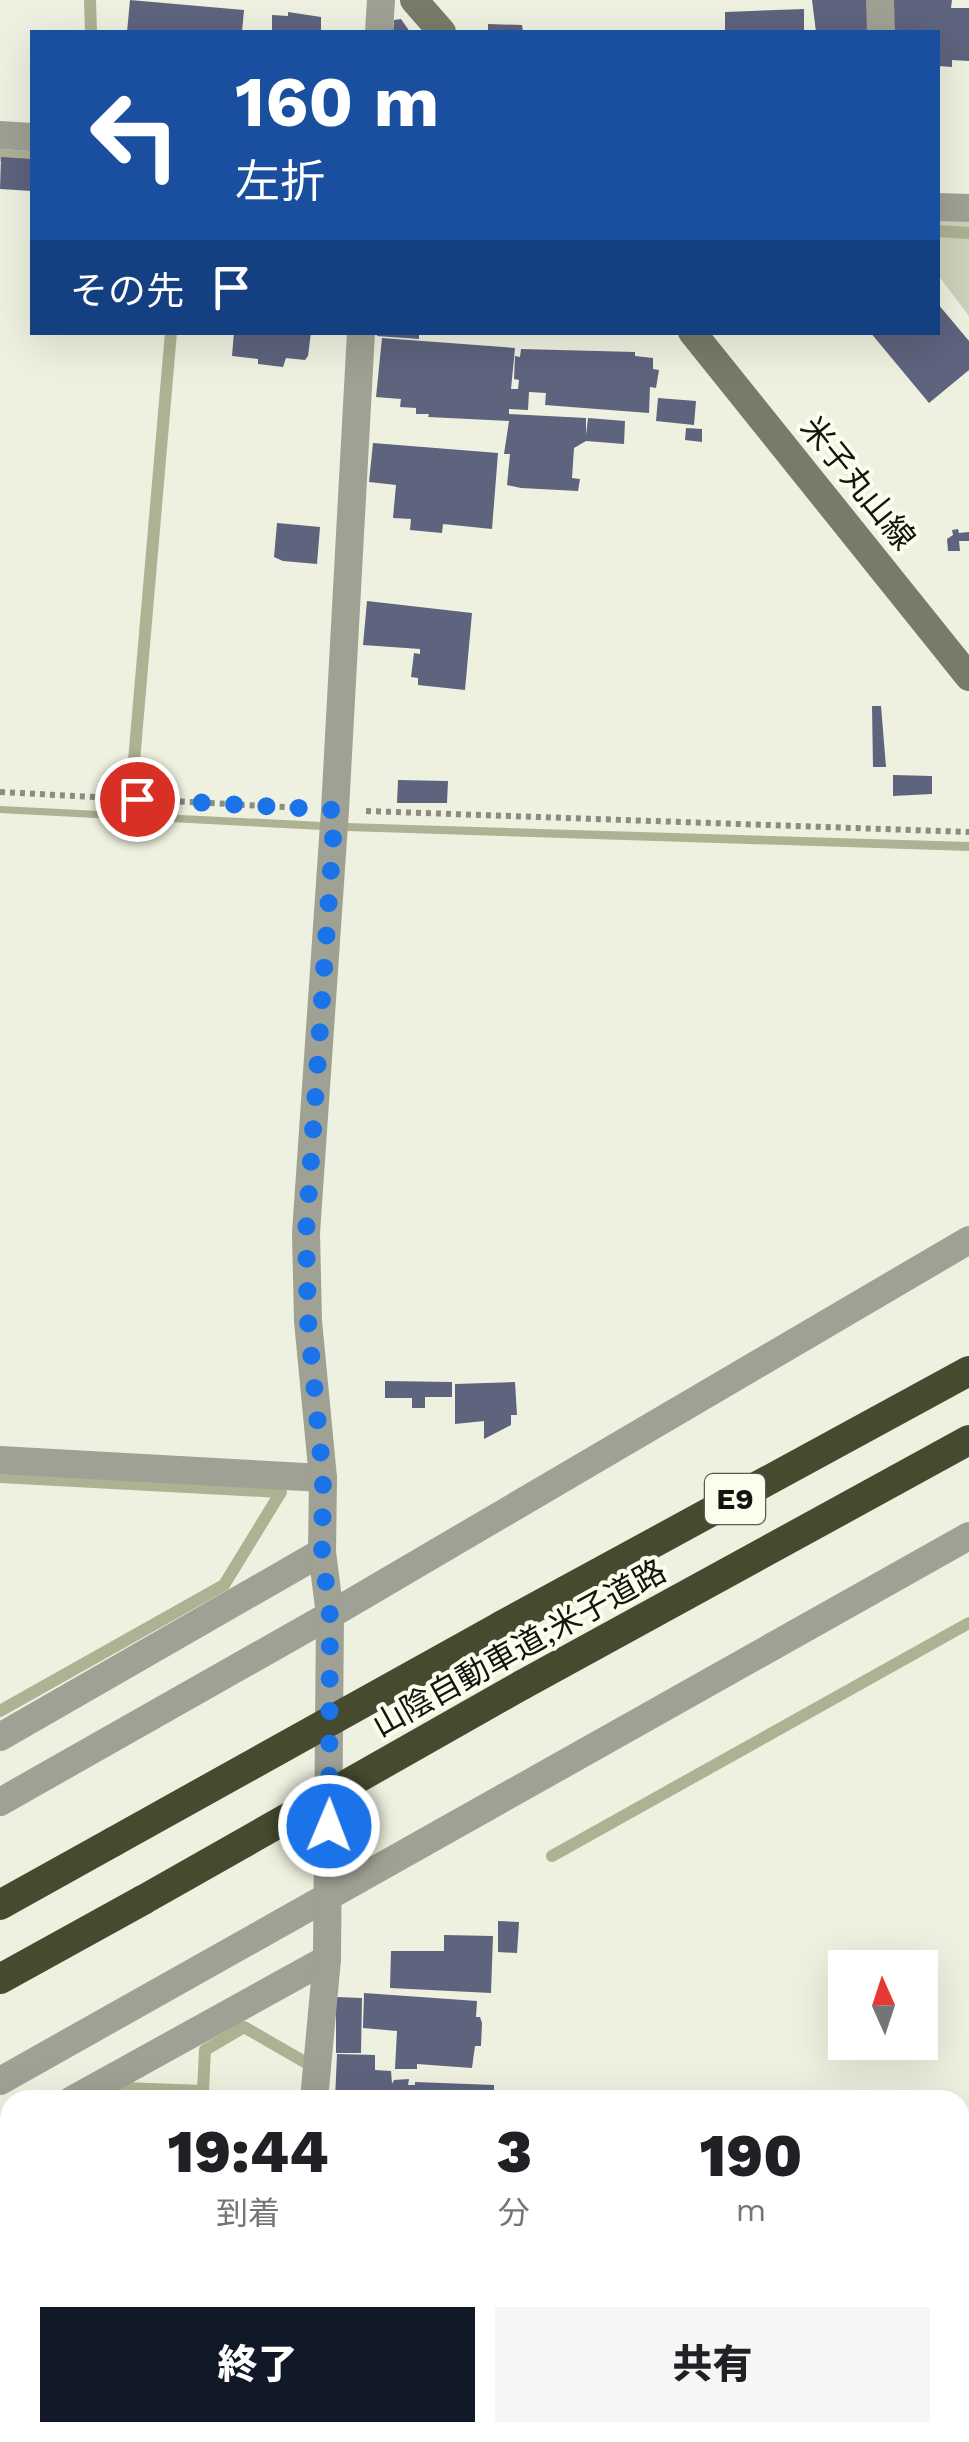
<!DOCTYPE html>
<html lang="ja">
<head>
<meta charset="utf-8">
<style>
	:root { --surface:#fff; --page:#f6f6f6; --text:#202124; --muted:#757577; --accent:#111827 }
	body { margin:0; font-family:"Work Sans","Noto Sans JP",sans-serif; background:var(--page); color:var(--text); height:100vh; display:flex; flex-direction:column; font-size:38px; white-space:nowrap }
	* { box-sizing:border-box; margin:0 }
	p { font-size:32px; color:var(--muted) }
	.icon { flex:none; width:55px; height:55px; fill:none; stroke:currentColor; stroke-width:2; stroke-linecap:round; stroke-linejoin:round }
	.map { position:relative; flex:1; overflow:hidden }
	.sheet { position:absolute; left:0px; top:2090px; width:970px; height:352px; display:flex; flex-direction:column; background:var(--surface); border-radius:30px 30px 0 0; box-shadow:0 10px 40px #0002 }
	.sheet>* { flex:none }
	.top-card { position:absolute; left:30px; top:30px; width:910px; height:305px; border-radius:0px; box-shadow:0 10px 40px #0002; background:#1a4fa0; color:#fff; overflow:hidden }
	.needle { width:65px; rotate:357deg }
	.tools { position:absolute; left:828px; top:1950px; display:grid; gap:20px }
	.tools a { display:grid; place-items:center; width:110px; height:110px; border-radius:0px; background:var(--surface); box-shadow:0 10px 40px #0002; font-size:50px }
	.pin { position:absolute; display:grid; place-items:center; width:85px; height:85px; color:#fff; margin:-42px; border:5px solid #fff; border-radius:50%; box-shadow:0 2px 10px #0007 }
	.me { position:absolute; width:110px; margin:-55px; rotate:1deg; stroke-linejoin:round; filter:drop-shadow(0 0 8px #0008) }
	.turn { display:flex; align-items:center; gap:35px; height:210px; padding:0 40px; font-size:45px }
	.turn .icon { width:130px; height:130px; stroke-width:2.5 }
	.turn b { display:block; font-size:70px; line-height:85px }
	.then { display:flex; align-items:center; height:95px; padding:0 40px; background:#0003; gap:20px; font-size:38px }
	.eta { display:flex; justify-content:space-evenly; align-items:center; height:170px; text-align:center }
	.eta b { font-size:60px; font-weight:800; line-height:70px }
	.primary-button { display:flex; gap:20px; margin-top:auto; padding:20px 40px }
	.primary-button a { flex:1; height:115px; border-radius:0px; background:var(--accent); color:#fff; font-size:40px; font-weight:800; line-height:115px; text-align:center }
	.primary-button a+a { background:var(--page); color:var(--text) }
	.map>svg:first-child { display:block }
	.green { fill:#ced2bb }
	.water { fill:#adb293 }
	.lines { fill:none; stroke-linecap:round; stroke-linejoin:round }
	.stream { stroke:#adb293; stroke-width:12 }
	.building { fill:#5e637e }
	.path { stroke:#898c7f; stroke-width:6; stroke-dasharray:5 5; stroke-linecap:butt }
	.service { stroke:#9ea193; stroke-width:18 }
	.minor { stroke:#9ea193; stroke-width:28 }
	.secondary { stroke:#787b67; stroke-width:28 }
	.motorway { stroke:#464a2e; stroke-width:30 }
	.motorway-bridge { stroke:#464a2e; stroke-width:30 }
	.route { stroke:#1a73e8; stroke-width:18; stroke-dasharray:0 32.4 }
	.labels { text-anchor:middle; stroke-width:8; stroke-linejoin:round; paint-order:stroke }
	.shield { fill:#fbfeec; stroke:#595b51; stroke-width:2.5 }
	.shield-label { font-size:30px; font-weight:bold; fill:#14150f }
	.street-label { font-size:32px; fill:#14150f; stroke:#fbfeec }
</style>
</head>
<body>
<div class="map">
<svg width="969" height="2442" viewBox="0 0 969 2442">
	<rect width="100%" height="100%" fill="#eef1df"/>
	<!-- green -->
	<path class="green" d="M938,220L969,222V316L938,275Z"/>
	<!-- water -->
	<g class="water">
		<path d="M0,806L322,822V830L0,813Z"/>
		<path d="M346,823L969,842V851L347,831Z"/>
	</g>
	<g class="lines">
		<!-- stream -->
		<g class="stream">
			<path d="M90,0L91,32"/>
			<path d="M0,155L32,157"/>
			<path d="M938,231L969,233"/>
			<path d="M132,784L171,332"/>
			<path d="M0,1477L281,1492L224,1585L0,1711"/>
			<path d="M552,1856L969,1623"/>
			<path d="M123,2088L203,2091L205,2050L244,2027L310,2065"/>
			<path d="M0,2176L10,2170"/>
		</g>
	</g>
	<!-- building -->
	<g class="building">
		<path d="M130,0L244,10L242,32H127Z"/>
		<path d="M812,0H872V32H816Z"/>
		<path d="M894,0H952L951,8H969V61L952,60V67L938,66V32H893Z"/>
		<path d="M804,9V32H725V12Z"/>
		<path d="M288,12L321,17V32H272V15L288,16Z"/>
		<path d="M401,19L410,32H393L394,20Z"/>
		<path d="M488,24L522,25L523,32H488Z"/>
		<path d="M1,157L32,159V191L0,189Z"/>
		<path d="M938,304L969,341V370L929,403L870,332H938Z"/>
		<path d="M234,332H311L308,356L305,360L286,358L283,367L258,364V359L232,356Z"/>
		<path d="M378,332H419V339L377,336Z"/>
		<path d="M382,338L515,348L511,389H518L519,380L514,379L515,356L520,357L521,349L635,352V356L653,358V369L659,370L656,388L650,387L649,413L545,405L546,393L529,392L528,410L509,409V414L586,418V435L588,418L625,421L624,444L586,441L574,448L572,478L580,479L578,491L521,488L507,485L510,454H504L509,421L428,417L429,414H416V408L400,407L401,399L376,397Z"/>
		<path d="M658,398L696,401L694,425L656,421Z"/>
		<path d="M686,428L702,429V442L685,440Z"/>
		<path d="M373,443L498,453L492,529L443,524L442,533L410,530L411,519L393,518L396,485L369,482Z"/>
		<path d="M277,523L320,527L317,564L283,561L274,557Z"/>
		<path d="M958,529L959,533L969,532V541H959L960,551H948L947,539L953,535L952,530Z"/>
		<path d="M893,533L909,534V544H893Z"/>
		<path d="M367,601L472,613L465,690L418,685V678L411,677L414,653L420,654V649L363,645Z"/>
		<path d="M872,706H881L886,767H873Z"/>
		<path d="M893,775L932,776V794L893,796Z"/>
		<path d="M398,780L448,781L447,803H397Z"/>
		<path d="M385,1381L452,1382V1397H425V1408H412V1398H385Z"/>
		<path d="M515,1382L517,1415H511V1425L484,1439V1421L455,1424V1384Z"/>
		<path d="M498,1921L519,1922L517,1953L498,1952Z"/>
		<path d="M444,1935L493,1936L491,1993L390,1988L391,1951H444Z"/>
		<path d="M364,1993L477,2001L476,2017H480L482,2023L481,2046H475L472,2068L417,2064V2069H395L397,2031L363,2028Z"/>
		<path d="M336,1997L362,1998L361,2053H336Z"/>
		<path d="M337,2054L375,2055V2070L391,2071L392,2084L394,2080L409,2079L408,2085H415V2082L494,2085V2100H335Z"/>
		<path d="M88,2432H213L212,2442H86Z"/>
		<path d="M230,2432H282L281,2442H229Z"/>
		<path d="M528,2432H580L579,2442H527Z"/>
	</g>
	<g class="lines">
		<!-- path -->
		<g class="path">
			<path d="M0,792L303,808"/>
			<path d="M366,811L969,832"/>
		</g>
		<!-- service -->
		<path class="service" d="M76,2442L78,2432"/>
		<!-- minor -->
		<g class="minor">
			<path d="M880,0L881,32"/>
			<path d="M379,32L381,0"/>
			<path d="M0,135L32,137"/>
			<path d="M938,207L969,208"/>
			<path d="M0,1460L323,1478"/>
			<path d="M0,1737L322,1552"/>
			<path d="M0,1802L330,1615L969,1240"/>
			<path d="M0,2081L969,1536"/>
			<path d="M72,2100L327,1959"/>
			<path d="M314,2100L327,1959L330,1615L322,1552L323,1478L308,1321L306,1233L335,810L361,332"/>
			<path d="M0,2140L10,2134"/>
			<path d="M960,2154H969"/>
			<path d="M294,2442L296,2432"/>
		</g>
		<!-- secondary -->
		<g class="secondary">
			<path d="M414,0L442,32"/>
			<path d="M692,332L969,677"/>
		</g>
		<!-- motorway -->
		<g class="motorway">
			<path d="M501,1626L969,1371"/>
			<path d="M522,1685L969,1440"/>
			<path d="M0,1905L113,1842"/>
			<path d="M0,1979L143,1900"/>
		</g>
		<!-- motorway-bridge -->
		<g class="motorway-bridge">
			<path d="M113,1842L501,1626"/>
			<path d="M143,1900L522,1685"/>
		</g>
	</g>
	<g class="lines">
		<!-- route -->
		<path class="route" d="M137,799L335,810L306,1233L308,1321L323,1478L322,1552L330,1616L329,1826"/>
	</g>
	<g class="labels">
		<!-- shield labels -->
		<rect class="shield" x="705" y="1474" width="60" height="50" rx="8"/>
		<g class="shield-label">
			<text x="735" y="1509">E9</text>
		</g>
		<!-- street labels -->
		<g class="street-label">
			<text transform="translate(858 483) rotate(51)" y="11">米子丸山線</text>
			<text transform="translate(519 1648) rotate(-29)" y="11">山陰自動車道;米子道路</text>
		</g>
	</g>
</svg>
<div class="tools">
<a><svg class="needle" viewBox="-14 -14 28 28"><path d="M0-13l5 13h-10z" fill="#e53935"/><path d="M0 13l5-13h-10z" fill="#757577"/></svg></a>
</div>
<div class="pin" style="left:137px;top:799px;background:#d93025"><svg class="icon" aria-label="arrive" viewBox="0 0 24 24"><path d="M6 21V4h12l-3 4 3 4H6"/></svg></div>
<svg class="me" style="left:329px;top:1826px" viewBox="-20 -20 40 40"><circle r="17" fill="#1a73e8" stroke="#fff" stroke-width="3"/><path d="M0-11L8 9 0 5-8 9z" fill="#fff"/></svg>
<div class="top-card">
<div class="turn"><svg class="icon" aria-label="left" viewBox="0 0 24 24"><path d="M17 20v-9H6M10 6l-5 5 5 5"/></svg><div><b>160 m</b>左折</div></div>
<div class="then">その先<svg class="icon" aria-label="arrive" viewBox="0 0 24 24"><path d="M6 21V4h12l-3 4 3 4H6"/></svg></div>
</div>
<section class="sheet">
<div class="eta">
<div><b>19:44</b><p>到着</p></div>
<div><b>3</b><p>分</p></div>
<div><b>190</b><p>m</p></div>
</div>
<div class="primary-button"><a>終了</a><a>共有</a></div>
</section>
</div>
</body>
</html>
